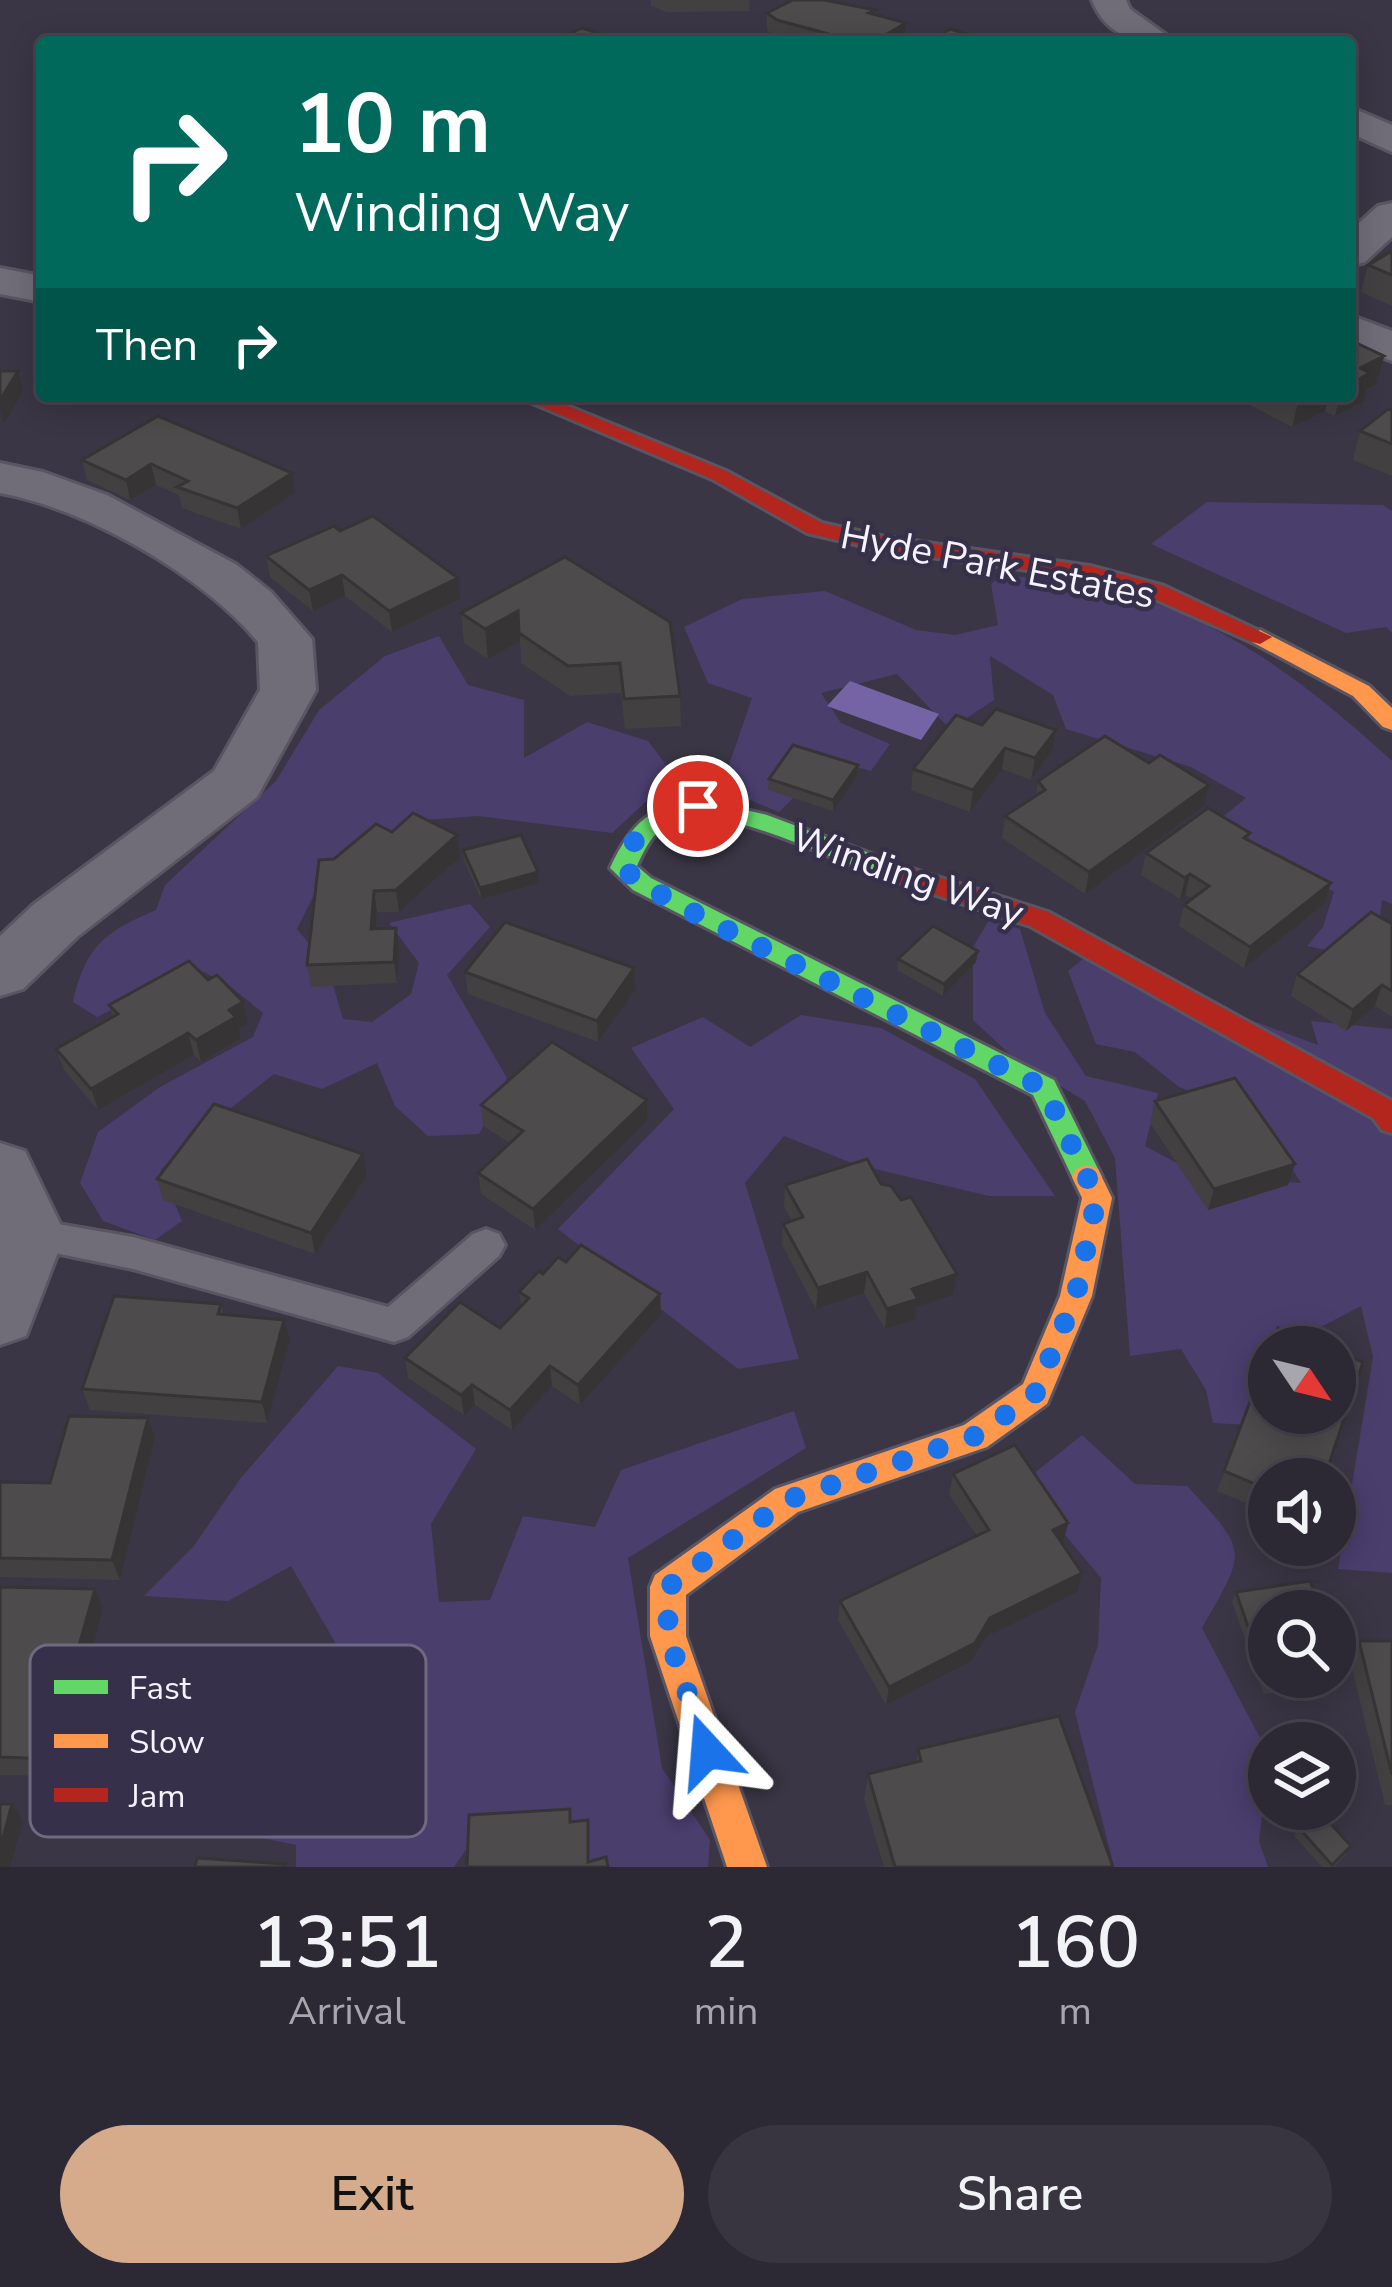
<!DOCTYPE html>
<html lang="en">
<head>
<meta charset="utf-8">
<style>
	:root { --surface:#2c2834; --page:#383440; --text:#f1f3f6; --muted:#a6a6ac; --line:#48444f; --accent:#d6ab8b }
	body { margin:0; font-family:"Nunito Sans",sans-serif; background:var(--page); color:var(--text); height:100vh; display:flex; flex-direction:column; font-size:45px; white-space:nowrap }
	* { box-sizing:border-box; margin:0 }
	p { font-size:39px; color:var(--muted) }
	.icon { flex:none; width:66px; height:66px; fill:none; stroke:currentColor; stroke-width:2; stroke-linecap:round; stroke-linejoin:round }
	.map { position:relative; height:1867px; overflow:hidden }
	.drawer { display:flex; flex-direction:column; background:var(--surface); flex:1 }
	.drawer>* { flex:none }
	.hud { position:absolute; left:36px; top:36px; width:1320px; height:366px; border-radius:12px; box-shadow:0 6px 30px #0003,0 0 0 3px var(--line); background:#00695c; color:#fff; overflow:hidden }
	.needle { width:78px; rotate:125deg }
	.fabs { position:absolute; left:1248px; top:1326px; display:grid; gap:24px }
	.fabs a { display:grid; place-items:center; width:108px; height:108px; border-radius:50%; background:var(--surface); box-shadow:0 6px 30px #0003,0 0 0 3px var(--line); font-size:60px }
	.pin { position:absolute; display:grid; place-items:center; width:102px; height:102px; color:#fff; margin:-51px; border:6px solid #fff; border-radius:50%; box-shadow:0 3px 12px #0007 }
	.me { position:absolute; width:132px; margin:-66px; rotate:341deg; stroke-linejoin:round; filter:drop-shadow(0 0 9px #0008) }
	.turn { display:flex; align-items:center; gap:42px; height:252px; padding:0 60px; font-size:54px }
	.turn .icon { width:156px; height:156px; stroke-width:2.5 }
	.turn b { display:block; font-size:84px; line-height:102px }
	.then { display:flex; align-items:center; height:114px; padding:0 60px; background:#0003; gap:24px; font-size:45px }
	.eta { display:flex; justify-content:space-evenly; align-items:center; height:204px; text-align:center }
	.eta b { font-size:72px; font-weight:600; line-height:84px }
	.cta { display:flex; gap:24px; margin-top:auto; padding:24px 60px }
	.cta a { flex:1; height:138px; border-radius:72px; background:var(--accent); color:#111; font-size:48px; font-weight:600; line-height:138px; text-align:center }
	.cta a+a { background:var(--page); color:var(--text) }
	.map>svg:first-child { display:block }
	.green { fill:#4a3e6d }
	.water { fill:#7564a5 }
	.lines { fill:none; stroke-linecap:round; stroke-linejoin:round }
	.lane-casing { stroke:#595562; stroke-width:6 }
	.street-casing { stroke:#595562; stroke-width:6 }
	.fast-casing { stroke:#595562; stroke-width:6 }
	.slow-casing { stroke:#595562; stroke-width:6 }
	.jam-casing { stroke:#595562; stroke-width:6 }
	.lane { fill:#706d79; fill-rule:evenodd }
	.street { fill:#706d79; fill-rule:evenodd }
	.fast { fill:#63d668; fill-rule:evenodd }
	.slow { fill:#ff974d; fill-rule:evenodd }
	.jam { fill:#b3261e; fill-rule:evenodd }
	.wall { fill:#434041 }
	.shaded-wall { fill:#373435 }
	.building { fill:#4e4b4c; stroke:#373435; stroke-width:3 }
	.route { stroke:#1a73e8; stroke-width:21; stroke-dasharray:0 37.8 }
	.labels { text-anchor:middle; stroke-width:9; stroke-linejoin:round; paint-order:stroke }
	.street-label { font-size:39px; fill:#f5f3fe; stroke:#36304b }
	.key { fill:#36304b; stroke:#6f6a81; stroke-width:3 }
	.key-label { font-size:33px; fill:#f5f3fe }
</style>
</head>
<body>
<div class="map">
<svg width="1392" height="1867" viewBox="0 0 1392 1867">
	<rect width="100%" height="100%" fill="#3a3645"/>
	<!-- green -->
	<g class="green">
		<path d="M1207,502L1383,505L1392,511V633L1386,627L1346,633L1151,544Z"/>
		<path d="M1003,574C1050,581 1102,586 1148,601C1242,632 1320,695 1392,761V904L1382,900L1375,960L1307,946L1323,927L1334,892L1215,823L1246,798L1191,767L1066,729L1053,695L990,656L994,700L950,729L897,674L821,693L841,723L890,744L871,771L831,760L779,812L721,788L752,698L708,683L684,627L742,599L825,591L916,630L955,635L998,625L991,584Z"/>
		<path d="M439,636L468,685L524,700V758L587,722L648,741L670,770L650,798L612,833L478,816L410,821L327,868L297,929L327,965L343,1019L372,1022L411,994L419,963L389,923L470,904L490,927L447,975L507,1078L479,1134L428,1136L395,1106L377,1063L322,1089L274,1074L195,1136L161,1170L182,1221L155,1240L103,1221L80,1183L98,1132L160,1087L253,1037L263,1013L226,983L185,963L153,989L97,1017L73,1002C86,945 105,932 156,910L165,885L276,781L319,710L385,656Z"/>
		<path d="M989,920L1020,929L1045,1013L1086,1076L1158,1093L1145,1146L1201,1176L1301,1183L1261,1120L1179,1087L1135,1052L1096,1044L1068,971L1084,958L1318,1045L1311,1021L1392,1029V1573L1338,1569L1373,1357L1361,1306L1296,1340L1293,1347H1269L1268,1426L1213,1423L1206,1390L1181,1349L1130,1356L1115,1158L1085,1101L1014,1058L973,1020V947Z"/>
		<path d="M801,1015L881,1028L975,1079L1055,1196H989L854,1164L784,1136L745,1183L799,1359L738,1369L558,1229L674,1109L631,1048L703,1017L750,1047Z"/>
		<path d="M338,1366L378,1373L476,1449L431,1524L439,1602L490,1600L523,1516L595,1527L621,1470L794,1411L806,1448L628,1558L662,1768L710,1840L708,1867H526L486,1821L454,1867H296V1845L210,1827L118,1743L172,1663L227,1694L277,1701L329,1817L383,1810L418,1735L336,1644L291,1566L228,1601L144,1596L193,1547L240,1479Z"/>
		<path d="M1082,1435L1135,1484L1187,1486C1249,1553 1247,1549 1202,1628L1269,1755L1259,1841L1268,1867H1114L1075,1712L1098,1645L1101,1578L1022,1483Z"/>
	</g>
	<!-- water -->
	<path class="water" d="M850,681L939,714L921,740L827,706Z"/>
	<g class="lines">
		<defs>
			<path id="lane" d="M29,1219L133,1237L388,1307L473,1234L486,1229L499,1234L505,1245L499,1256L408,1337L394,1342L133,1269L16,1245L10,1234L16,1223Z"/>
			<g id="street">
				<path d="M1092,0H1126L1130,9L1176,42C1138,42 1107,39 1092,0Z"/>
				<path d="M1350,107L1392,125V152L1350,133Z"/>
				<path d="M1392,203V237L1365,262L1350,266V231L1378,206Z"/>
				<path d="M0,268L42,276V302L0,294Z"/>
				<path d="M1350,315L1392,331V361L1350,345Z"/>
				<path d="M0,463L43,472L107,495L237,565L271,592L312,639L316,690L257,797L77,937L23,989L0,996V936L33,905L214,771L260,690L258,642C201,574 87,509 0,493Z"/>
				<path d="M0,1143L25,1151L65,1234L26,1336L0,1345Z"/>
			</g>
			<path id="fast" d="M703,800L767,815L909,868L913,874L909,880L900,883C845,867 729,804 679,819C656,826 646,846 637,866L651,878L1054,1080L1102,1177L1098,1185L1087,1189L1076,1185L1033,1095L633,890L610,868C631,823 652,803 703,800Z"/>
			<g id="slow">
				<path d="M1260,630L1369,686L1392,708V730L1383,727L1353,696L1252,642L1248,637Z"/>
				<path d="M1087,1165L1098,1169L1112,1198L1092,1296L1047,1404L987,1447L798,1512L686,1595V1636L767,1867H727L650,1636V1587L655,1575L775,1489L964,1425L1023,1384L1060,1296L1082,1198L1072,1177L1076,1169Z"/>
			</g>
			<g id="jam">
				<path d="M516,396H543L726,471L822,523L885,537L1090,566L1164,586L1272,637L1260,644L1252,642L1148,596L1081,577L885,551L807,533L712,479Z"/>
				<path d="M900,865L1048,912L1392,1101V1133L1382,1130L1373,1118L1030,926L891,880L887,874L891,868Z"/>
			</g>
		</defs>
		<!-- lane casing -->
		<use href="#lane" class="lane-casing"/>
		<!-- street casing -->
		<use href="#street" class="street-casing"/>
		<!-- fast casing -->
		<use href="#fast" class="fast-casing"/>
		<!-- slow casing -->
		<use href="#slow" class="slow-casing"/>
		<!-- jam casing -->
		<use href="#jam" class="jam-casing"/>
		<!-- lane -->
		<use href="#lane" class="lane"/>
		<!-- street -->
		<use href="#street" class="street"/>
		<!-- fast -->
		<use href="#fast" class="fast"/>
		<!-- slow -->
		<use href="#slow" class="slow"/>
		<!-- jam -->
		<use href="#jam" class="jam"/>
	</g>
	<!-- wall -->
	<g class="wall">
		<path d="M651,0H750L749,11L667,12L651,6Z"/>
		<path d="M876,10L875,14L906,23L905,40L902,42H793L777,38L767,30V13Z"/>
		<path d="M1392,251V306L1361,292L1368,265Z"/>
		<path d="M1384,356L1377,384L1366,390L1363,402L1335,416L1325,411L1292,427L1233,396H1350Z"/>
		<path d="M1392,410V476L1353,460L1360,431Z"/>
		<path d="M158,416L295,493L241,529L182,508L179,495L156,485L130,500L87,480L82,460Z"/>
		<path d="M340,531L460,599L392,632L345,596L313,611L270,577L266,556Z"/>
		<path d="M565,557L680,696L681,726L625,729L621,693L570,696L521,663L520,641L488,659L464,643L461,613Z"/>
		<path d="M982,725L1056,730L1052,751L1031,780L1002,769L970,812L911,790L913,769Z"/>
		<path d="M857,776L833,811L768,790L769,779Z"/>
		<path d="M1038,781L1204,806L1085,894L1002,838L1005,816L1036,796Z"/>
		<path d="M392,832L460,857L399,912H377L376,929L399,950L397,983L311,987L307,965L334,859Z"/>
		<path d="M1250,833L1248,840L1331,883L1324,904L1244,968L1179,926L1184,905L1192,899L1185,895L1180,899L1141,875L1146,853Z"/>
		<path d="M463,850L538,872L539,883L481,899L464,861Z"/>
		<path d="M1392,924V1017L1375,1006L1346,1031L1291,996L1297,974Z"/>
		<path d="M898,959L976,962L943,996L897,970Z"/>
		<path d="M634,968L635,990L598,1042L468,994L465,972Z"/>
		<path d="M208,980L243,1002L248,1023L239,1029L241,1038L201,1062L194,1055L98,1110L64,1070L56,1049L113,1017L109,1005Z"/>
		<path d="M1155,1101L1295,1164L1288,1185L1208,1210L1150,1123Z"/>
		<path d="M481,1105L647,1121L535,1230L481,1194L478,1173L510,1143L483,1126Z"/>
		<path d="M367,1176L315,1254L163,1200L157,1179Z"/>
		<path d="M881,1184L953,1295L916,1307L915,1320L885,1329L864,1293L816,1309L782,1245L783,1224L792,1221L784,1206L785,1185Z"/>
		<path d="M566,1262L660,1294L661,1315L580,1405L552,1386L512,1430L475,1405L464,1415L408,1378L405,1358L500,1328L521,1306L519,1292L543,1274Z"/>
		<path d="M221,1304L224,1315L290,1340L267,1423L90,1410L82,1389Z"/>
		<path d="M1269,1351V1513L1217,1491Z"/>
		<path d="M148,1418L155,1438L120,1580L0,1577V1482L50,1483Z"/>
		<path d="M953,1474L1063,1543L1077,1592L986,1637L971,1661L886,1705L838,1620L840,1601L977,1536L949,1494Z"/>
		<path d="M0,1587L103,1608L92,1648L128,1685L122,1710L105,1728L74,1736L61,1776L0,1775Z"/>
		<path d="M1236,1592L1269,1677H1335V1666L1338,1674L1333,1684L1264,1694L1232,1602Z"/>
		<path d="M1359,1641H1392V1805H1385L1350,1660Z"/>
		<path d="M918,1749L1113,1867H884L864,1799L868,1774L916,1762Z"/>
		<path d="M1299,1828L1346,1855L1334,1867H1322L1294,1836Z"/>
	</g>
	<!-- shaded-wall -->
	<g class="shaded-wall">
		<path d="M906,23L905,40L902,42H851Z"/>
		<path d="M1384,356L1377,384L1366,390L1363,402L1335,416L1340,396H1350V384L1360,368Z"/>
		<path d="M18,371L23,391L4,423L0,410V400Z"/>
		<path d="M1305,396H1329L1325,411L1292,427L1299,399Z"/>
		<path d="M151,464L156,485L130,500L126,480Z"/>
		<path d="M292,473L295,493L241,529L237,508Z"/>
		<path d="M342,575L345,596L313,611L309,590Z"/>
		<path d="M458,578L460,599L392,632L389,611Z"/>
		<path d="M518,611L520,641L488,659L485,629Z"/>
		<path d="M1056,730L1052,751L1031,780L1035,758Z"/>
		<path d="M1005,748L1002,769L970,812L973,790Z"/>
		<path d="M858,765L857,776L833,811V800Z"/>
		<path d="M1209,785L1204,806L1085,894L1089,872Z"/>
		<path d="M457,835L460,857L399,912L396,890Z"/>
		<path d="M538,872L539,883L481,899L480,888Z"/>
		<path d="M1190,874L1185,895L1180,899L1185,878Z"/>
		<path d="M1331,883L1324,904L1244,968L1250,947Z"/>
		<path d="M374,891L377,912L374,950L371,929Z"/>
		<path d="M396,928L399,950L397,983L394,962Z"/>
		<path d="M978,951L976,962L943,996L944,984Z"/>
		<path d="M634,968L635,990L598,1042L597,1021Z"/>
		<path d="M1382,985L1375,1006L1346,1031L1353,1010Z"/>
		<path d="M243,1002L248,1023L239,1029L241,1038L201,1062L196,1040L229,1010Z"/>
		<path d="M188,1033L194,1055L98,1110L91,1089Z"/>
		<path d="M647,1100V1121L535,1230L533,1209Z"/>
		<path d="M363,1154L367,1176L315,1254L311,1233Z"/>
		<path d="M1295,1164L1288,1185L1208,1210L1214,1189Z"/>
		<path d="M867,1272L864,1293L816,1309L818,1288Z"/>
		<path d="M957,1274L953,1295L916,1307L915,1320L885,1329L887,1309L912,1289Z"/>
		<path d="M660,1294L661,1315L580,1405L578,1385Z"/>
		<path d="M284,1320L290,1340L267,1423L262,1402Z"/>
		<path d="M550,1366L552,1386L512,1430L510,1410Z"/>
		<path d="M472,1385L475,1405L464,1415L461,1395Z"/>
		<path d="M148,1418L155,1438L120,1580L112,1560Z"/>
		<path d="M1068,1523L1063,1543L1048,1549L1053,1530Z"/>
		<path d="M1082,1573L1077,1592L986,1637L971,1661L886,1705L889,1687L990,1618Z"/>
		<path d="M95,1589L103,1608L87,1668L78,1649Z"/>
		<path d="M120,1667L128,1685L122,1710L105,1728L74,1736L61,1776L51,1759L65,1718Z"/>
		<path d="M12,1804L23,1821L10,1867H0V1849Z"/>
	</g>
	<!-- building -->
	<g class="building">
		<path d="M793,0H824L876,10L869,13L906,23L887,34L851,40L777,20L767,13Z"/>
		<path d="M582,28L611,37L599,42H553Z"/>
		<path d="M950,29L987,40L983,42H930Z"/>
		<path d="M1392,251V275L1368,265Z"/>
		<path d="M1350,340L1384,356L1360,368L1370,373L1350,384Z"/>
		<path d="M0,371H18L0,400Z"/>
		<path d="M1388,409L1392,410V444L1360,431Z"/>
		<path d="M158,416L292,473L237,508L177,487L188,481L151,464L126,480L82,460Z"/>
		<path d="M373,516L458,578L389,611L342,575L309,590L266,556L334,526L340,531Z"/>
		<path d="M565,557L670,622L680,696L624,699L620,663L568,666L519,633L518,611L485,629L461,613Z"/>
		<path d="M996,709L1056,730L1035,758L1005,748L973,790L913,769L956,715L982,725Z"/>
		<path d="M1105,736L1149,763L1160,755L1209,785L1089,872L1005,816L1045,790L1038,781Z"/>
		<path d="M793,745L858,765L833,800L769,779Z"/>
		<path d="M1208,808L1250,833L1244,838L1331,883L1250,947L1184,905L1209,886L1190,874L1185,878L1146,853Z"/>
		<path d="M413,813L457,835L396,890L374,891L371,929L396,928L394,962L307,965L319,860L334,859L376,824L392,832Z"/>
		<path d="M521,835L538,872L480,888L463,850Z"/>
		<path d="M1371,912L1392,924V991L1382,985L1353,1010L1297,974Z"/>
		<path d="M505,922L634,968L597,1021L465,972Z"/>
		<path d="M933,926L978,951L944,984L898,959Z"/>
		<path d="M189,961L208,980L217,975L243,1002L229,1010L236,1017L196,1040L188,1033L91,1089L56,1049L118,1014L109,1005Z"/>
		<path d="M552,1042L647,1100L533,1209L478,1173L523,1131L481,1105Z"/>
		<path d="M1235,1078L1295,1164L1214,1189L1155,1101Z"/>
		<path d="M214,1104L363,1154L311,1233L157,1179Z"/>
		<path d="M867,1159L881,1184L891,1186L901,1200L911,1197L957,1274L912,1289L918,1299L887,1309L867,1272L818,1288L783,1224L803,1217L785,1185Z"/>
		<path d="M581,1245L660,1294L578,1385L550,1366L510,1410L472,1385L461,1395L405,1358L460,1302L500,1328L529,1298L519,1292L539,1271L543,1274L558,1257L566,1262Z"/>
		<path d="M114,1296L221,1304L218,1314L284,1320L262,1402L82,1389Z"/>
		<path d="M1278,1328L1326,1347H1271Z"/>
		<path d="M1269,1351V1413H1335V1351L1363,1362L1324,1479H1269V1490L1224,1471Z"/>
		<path d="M69,1416L148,1418L112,1560L0,1558V1482L50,1483Z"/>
		<path d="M1015,1445L1068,1523L1053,1530L1082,1573L990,1618L975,1643L889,1687L840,1601L989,1530L953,1474Z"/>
		<path d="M1310,1581L1322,1611H1269V1677H1317L1268,1684L1236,1592Z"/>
		<path d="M0,1587L95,1589L78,1649L107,1648L120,1667L113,1691L96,1710L65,1718L51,1759L0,1757Z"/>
		<path d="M1359,1641H1392V1775Z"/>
		<path d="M1059,1716L1113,1867H895L868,1774L921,1761L918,1749Z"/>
		<path d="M0,1804H12L0,1849Z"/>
		<path d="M570,1809V1822L588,1820V1862L606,1857L608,1867H467L469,1815Z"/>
		<path d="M1319,1811L1351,1846L1332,1865L1299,1828Z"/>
		<path d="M197,1858L285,1864L284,1867H195Z"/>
	</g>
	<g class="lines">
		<!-- route -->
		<path class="route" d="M698,806C657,813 635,827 623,868L642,884L705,919L1044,1088L1097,1198L1076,1295L1035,1394L975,1436L787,1500L668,1587V1636L707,1751"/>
	</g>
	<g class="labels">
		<!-- street labels -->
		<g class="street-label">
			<text transform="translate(998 564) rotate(11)" y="14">Hyde Park Estates</text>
			<text transform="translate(908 874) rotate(19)" y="14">Winding Way</text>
		</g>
	</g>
	<!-- legend -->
	<rect x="30" y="1645" width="396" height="192" rx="18" class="key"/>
	<rect x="54" y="1680" width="54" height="14" fill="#63d668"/>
	<rect x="54" y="1734" width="54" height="14" fill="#ff974d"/>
	<rect x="54" y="1788" width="54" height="14" fill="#b3261e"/>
	<g class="key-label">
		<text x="129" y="1699">Fast</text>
		<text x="129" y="1753">Slow</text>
		<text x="129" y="1807">Jam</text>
	</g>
</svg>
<div class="fabs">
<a><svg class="needle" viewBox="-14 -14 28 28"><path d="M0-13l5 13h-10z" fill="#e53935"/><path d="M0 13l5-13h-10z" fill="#a6a6ac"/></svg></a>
<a><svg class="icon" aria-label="sound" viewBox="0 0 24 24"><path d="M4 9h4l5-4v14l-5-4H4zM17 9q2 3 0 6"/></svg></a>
<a><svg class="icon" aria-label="search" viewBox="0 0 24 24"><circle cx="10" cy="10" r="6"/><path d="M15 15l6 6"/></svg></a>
<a><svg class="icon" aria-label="layers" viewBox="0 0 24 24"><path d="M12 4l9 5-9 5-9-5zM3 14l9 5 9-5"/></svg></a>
</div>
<div class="pin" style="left:698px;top:806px;background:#d93025"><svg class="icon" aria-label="arrive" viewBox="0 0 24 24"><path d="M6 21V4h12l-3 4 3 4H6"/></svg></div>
<svg class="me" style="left:707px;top:1751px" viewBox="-20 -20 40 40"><path d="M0-17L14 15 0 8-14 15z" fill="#1a73e8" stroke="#fff" stroke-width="4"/></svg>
<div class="hud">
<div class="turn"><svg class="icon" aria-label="right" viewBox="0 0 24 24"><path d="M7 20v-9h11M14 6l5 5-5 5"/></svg><div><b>10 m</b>Winding Way</div></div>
<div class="then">Then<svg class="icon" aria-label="right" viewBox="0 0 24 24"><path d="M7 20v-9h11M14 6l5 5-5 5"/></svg></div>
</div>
</div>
<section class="drawer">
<div class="eta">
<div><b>13:51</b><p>Arrival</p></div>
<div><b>2</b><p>min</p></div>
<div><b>160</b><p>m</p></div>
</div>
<div class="cta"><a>Exit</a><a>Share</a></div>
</section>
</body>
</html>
